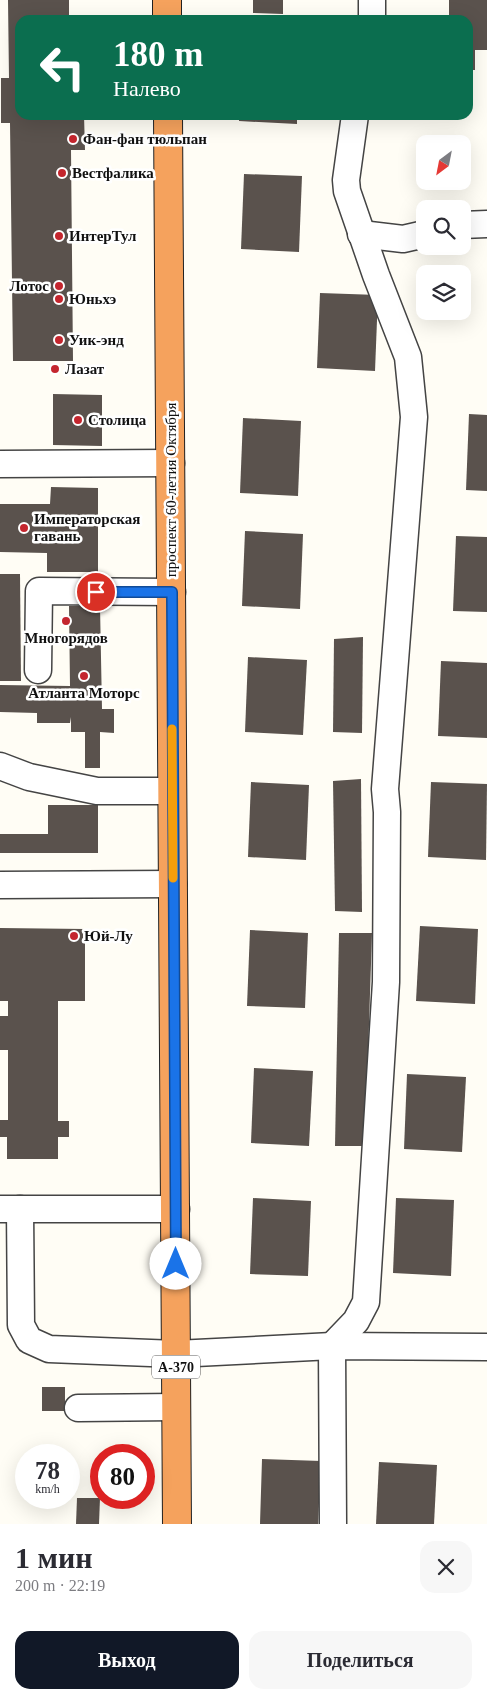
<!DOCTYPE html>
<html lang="ru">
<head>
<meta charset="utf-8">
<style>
	:root { --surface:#fff; --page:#f7f7f7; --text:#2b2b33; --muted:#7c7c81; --accent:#111827 }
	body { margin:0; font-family:Georgia,serif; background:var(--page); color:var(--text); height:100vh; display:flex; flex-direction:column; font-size:19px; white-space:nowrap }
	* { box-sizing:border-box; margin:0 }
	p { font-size:16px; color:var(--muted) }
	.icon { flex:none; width:28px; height:28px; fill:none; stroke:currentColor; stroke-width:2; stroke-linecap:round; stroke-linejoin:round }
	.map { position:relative; height:1524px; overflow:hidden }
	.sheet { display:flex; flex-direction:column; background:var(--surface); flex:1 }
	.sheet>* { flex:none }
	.guide { position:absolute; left:15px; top:15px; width:458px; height:105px; border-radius:15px; box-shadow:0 5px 20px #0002; background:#0b6e4f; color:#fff; overflow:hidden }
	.needle { width:32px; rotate:212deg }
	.fabs { position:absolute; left:416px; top:135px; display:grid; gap:10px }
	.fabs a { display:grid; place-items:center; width:55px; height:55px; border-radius:10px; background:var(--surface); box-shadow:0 5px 20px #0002; font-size:25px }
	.speed { position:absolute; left:15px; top:1444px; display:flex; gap:10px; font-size:25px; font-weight:700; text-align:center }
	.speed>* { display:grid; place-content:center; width:65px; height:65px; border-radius:50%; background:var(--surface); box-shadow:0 5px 20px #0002; line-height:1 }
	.speed small { font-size:12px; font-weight:400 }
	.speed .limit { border:8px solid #d22; background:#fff; color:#111 }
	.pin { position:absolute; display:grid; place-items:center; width:42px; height:42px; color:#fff; margin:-21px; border:2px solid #fff; border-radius:50%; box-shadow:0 1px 5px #0007 }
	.me { position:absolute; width:55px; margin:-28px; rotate:0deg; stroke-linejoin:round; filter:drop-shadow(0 0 4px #0008) }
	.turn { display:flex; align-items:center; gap:18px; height:105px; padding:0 15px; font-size:22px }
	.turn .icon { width:65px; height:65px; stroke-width:2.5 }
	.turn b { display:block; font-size:35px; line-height:42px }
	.round { display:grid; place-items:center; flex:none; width:52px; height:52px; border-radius:15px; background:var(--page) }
	.overview { display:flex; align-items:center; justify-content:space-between; height:85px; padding:0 15px }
	h1 { font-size:30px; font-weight:800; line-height:38px }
	.primary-button { display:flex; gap:10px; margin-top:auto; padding:10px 15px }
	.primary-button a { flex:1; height:58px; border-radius:15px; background:var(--accent); color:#fff; font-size:20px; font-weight:800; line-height:58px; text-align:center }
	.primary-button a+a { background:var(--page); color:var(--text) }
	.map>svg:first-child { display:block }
	.building { fill:#5a524d }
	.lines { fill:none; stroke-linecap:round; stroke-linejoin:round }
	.minor-casing { stroke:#444; stroke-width:29 }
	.highway-casing { stroke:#222; stroke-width:30 }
	.minor { stroke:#fff; stroke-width:26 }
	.highway { stroke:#f5a25d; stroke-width:28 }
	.route-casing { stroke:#114b97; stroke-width:12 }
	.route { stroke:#1a73e8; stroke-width:9 }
	.slow { stroke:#f59e0b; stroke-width:9 }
	.poi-dot { fill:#c4262e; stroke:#fff; stroke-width:2 }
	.labels { text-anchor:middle; stroke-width:5; stroke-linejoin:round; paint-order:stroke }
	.shield { fill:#fff; stroke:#585858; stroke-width:1 }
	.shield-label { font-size:14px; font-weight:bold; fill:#111 }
	.poi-label { font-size:15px; font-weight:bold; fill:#111; stroke:#fff; text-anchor:start }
	.street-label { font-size:15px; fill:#111; stroke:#fff }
</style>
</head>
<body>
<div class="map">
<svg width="487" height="1524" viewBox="0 0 487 1524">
	<rect width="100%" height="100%" fill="#fffdf5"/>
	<!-- building -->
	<g class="building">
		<path d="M8,0H69V20H20V115H84L85,150H71L73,361H13L10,123H1V78H9Z"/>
		<path d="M253,0H283V14L253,13Z"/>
		<path d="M449,0H487V50H475V70H468V20H449Z"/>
		<path d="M239,115H297V124L239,121Z"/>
		<path d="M244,174L302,176L299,252L241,249Z"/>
		<path d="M320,293L378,295L375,371L317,368Z"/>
		<path d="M53,394L102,395V446L53,445Z"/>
		<path d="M469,414L487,415V491L466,490Z"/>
		<path d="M243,418L301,421L298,496L240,493Z"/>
		<path d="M51,487L98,488V572H47V553L0,552V504H50Z"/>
		<path d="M245,531L303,534L300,609L242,606Z"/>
		<path d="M456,536L487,537V612L453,611Z"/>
		<path d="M0,574H20L21,681H0Z"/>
		<path d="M69,606H100L102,709H114V733L100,732V768H85V732H71V717L70,723H37V713L0,712V685L70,686Z"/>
		<path d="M363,637L362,733L333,732L334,639Z"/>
		<path d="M248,657L307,660L303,735L245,732Z"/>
		<path d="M441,661L487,663V738L438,736Z"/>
		<path d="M361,779L362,912L335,911L333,781Z"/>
		<path d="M251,782L309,785L306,860L248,857Z"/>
		<path d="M431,782L487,784L486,860L428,857Z"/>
		<path d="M48,805H98V853H0V834H48Z"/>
		<path d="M420,926L478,929L475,1004L416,1001Z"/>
		<path d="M0,928L85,929V1001H58V1121H69V1137H58V1159H7V1137H0V1120H8V1050H0V1016H8V1001H0Z"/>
		<path d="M250,930L308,933L305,1008L247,1006Z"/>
		<path d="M339,933H372L365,1146H335Z"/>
		<path d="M254,1068L313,1071L309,1146L251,1143Z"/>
		<path d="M407,1074L466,1077L462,1152L404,1149Z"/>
		<path d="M253,1198L311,1201L308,1276L250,1274Z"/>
		<path d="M396,1198L454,1200L451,1276L393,1273Z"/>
		<rect x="42" y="1387" width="23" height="24"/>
		<path d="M262,1459L321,1461L318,1524H260Z"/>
		<path d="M379,1462L437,1465L434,1524H376Z"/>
		<path d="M77,1498H100L99,1524H76Z"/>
	</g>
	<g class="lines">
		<defs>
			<g id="minor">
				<path d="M372,20V0"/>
				<path d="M462,225L487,224"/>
				<path d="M361,234L403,239L425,234"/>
				<path d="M0,464L171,463"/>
				<path d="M38,670L39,591L172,592"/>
				<path d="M0,766L29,777L97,791H172"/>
				<path d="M0,885L173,884"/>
				<path d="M0,1209H176"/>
				<path d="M20,1209L21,1325L29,1340L49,1349L176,1354L332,1346L487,1347"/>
				<path d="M78,1408L176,1407"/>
				<path d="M333,1524L332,1346L356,1321L366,1302L386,982L387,812L385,789L414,417L408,357L376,275L347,191L346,180L355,115"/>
			</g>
			<g id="highway">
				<path d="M167,0V20"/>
				<path d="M168,115L177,1524"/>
			</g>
		</defs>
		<!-- minor casing -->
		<use href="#minor" class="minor-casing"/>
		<!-- highway casing -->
		<use href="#highway" class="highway-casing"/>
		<!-- minor -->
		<use href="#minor" class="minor"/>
		<!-- highway -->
		<use href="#highway" class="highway"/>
	</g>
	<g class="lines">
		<defs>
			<path id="route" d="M96,592H172L176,1264"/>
		</defs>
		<!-- route casing -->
		<use href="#route" class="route-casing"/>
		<!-- route -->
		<use href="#route" class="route"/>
		<!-- slow -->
		<path class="slow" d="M172,729L173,878"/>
	</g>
	<!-- markers -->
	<g class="poi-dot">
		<circle cx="73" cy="139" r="5"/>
		<circle cx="62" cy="173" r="5"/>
		<circle cx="59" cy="236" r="5"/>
		<circle cx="59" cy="286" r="5"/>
		<circle cx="59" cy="299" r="5"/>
		<circle cx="59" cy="340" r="5"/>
		<circle cx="55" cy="369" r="5"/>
		<circle cx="78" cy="420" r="5"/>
		<circle cx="24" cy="528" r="5"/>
		<circle cx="66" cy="621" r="5"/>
		<circle cx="84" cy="676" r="5"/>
		<circle cx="74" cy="936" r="5"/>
	</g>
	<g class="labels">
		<!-- shield labels -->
		<rect class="shield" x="152" y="1355.5" width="48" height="23" rx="4"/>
		<g class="shield-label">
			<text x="176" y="1372">А-370</text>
		</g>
		<!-- poi labels -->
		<g class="poi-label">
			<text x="83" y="144">Фан-фан тюльпан</text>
			<text x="72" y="178">Вестфалика</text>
			<text x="69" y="241">ИнтерТул</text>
			<text x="49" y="291" text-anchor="end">Лотос</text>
			<text x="69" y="304">Юньхэ</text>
			<text x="69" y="345">Уик-энд</text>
			<text x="65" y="374">Лазат</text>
			<text x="88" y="425">Столица</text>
			<text x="34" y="524">Императорская<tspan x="34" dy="17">гавань</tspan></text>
			<text x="66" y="643" text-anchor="middle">Многорядов</text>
			<text x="84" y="698" text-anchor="middle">Атланта Моторс</text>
			<text x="84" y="941">Юй-Лу</text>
		</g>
		<!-- street labels -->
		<g class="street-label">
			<text transform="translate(171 490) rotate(-90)" y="5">проспект 60-летия Октября</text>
		</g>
	</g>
</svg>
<div class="fabs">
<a><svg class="needle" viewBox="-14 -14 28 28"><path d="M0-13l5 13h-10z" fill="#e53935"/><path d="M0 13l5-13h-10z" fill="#7c7c81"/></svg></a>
<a><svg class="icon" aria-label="search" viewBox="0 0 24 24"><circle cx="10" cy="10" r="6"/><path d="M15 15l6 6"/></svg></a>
<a><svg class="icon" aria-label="layers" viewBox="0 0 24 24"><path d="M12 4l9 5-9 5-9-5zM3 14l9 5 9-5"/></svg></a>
</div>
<div class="speed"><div>78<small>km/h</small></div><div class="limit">80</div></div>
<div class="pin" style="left:96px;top:592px;background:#d93025"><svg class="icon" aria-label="arrive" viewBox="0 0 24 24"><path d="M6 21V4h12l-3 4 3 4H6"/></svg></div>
<svg class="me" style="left:176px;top:1264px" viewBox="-20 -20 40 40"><circle r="19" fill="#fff"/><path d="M0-13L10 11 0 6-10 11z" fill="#1a73e8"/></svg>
<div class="guide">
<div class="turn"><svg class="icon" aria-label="left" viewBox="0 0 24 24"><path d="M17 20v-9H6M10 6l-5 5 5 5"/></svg><div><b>180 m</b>Налево</div></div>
</div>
</div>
<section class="sheet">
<div class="overview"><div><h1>1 мин</h1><p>200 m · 22:19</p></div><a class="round"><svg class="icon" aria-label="close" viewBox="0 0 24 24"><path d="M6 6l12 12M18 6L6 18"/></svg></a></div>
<div class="primary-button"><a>Выход</a><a>Поделиться</a></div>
</section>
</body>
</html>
